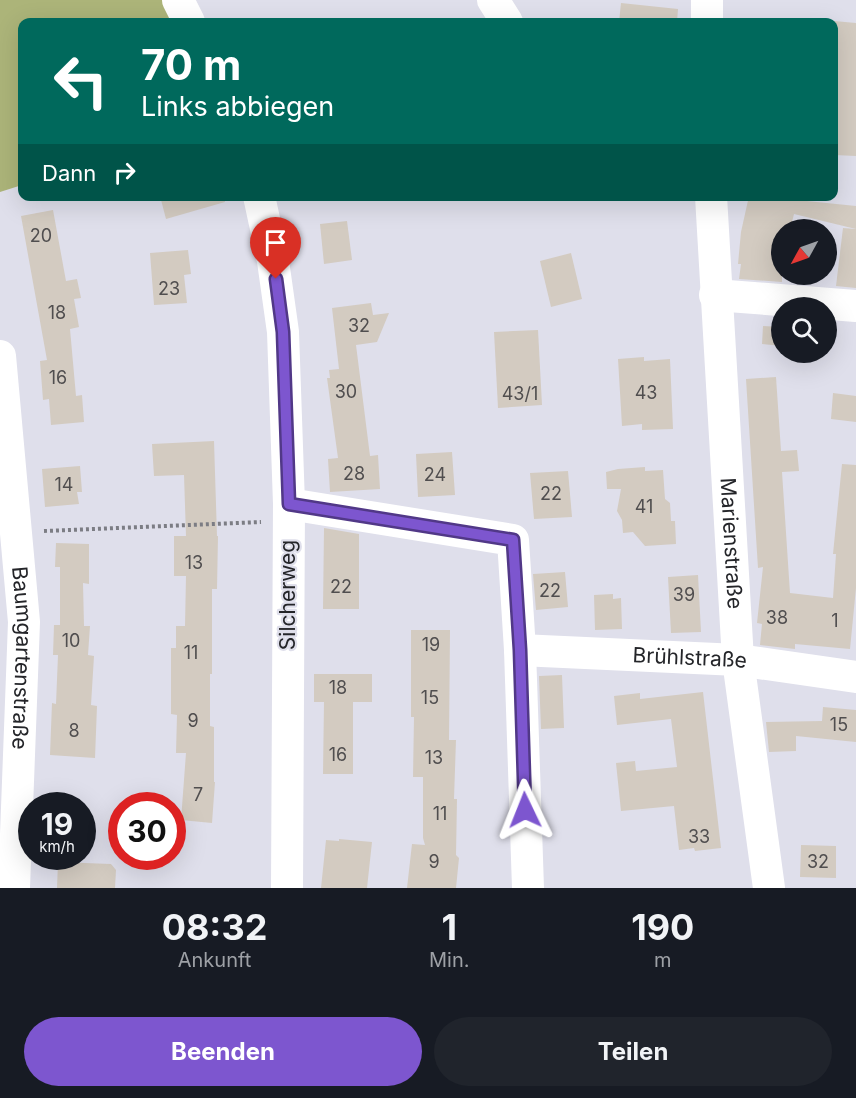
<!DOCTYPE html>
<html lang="de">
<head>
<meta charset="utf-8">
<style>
	:root { --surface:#171b24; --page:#20242c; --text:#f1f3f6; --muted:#9ea1a6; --accent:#7d56cf }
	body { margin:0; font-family:Inter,sans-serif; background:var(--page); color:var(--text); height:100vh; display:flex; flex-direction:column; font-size:22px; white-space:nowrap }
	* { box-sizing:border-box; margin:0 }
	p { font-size:20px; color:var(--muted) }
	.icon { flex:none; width:33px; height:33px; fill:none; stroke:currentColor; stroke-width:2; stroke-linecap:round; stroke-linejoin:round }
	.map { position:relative; height:888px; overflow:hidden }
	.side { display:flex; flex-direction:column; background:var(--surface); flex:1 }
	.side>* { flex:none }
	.guide { position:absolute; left:18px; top:18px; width:820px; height:183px; border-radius:12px; box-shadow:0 6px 24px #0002; background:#00695c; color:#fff; overflow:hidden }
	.needle { width:39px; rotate:230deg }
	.tools { position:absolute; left:771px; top:219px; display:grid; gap:12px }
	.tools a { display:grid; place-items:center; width:66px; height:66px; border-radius:50%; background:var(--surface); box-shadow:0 6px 24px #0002; font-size:30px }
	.speed { position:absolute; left:18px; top:792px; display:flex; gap:12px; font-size:30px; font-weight:700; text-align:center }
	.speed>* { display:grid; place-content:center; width:78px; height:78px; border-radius:50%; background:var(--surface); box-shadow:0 6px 24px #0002; line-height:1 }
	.speed small { font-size:15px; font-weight:400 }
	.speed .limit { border:9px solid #d22; background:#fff; color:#111 }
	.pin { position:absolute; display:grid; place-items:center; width:51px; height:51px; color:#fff; margin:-62px -26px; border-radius:50% 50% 50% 0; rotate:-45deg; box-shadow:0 0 6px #0007 }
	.pin .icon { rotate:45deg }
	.me { position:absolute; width:66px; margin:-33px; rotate:358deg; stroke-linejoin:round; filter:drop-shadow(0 0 4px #0008) }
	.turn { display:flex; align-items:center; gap:21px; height:126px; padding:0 24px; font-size:27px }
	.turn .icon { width:78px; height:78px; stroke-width:2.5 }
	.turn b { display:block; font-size:42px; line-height:51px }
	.then { display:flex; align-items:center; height:57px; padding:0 24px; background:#0003; gap:12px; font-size:22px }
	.eta { display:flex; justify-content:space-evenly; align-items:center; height:102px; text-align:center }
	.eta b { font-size:36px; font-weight:700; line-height:42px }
	.primary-button { display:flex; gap:12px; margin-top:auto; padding:12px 24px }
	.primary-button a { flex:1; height:69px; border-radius:36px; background:var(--accent); color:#fff; font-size:24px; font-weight:700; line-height:69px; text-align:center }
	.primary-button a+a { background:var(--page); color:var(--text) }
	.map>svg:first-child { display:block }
	.green { fill:#acb479 }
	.building { fill:#d3cbc1 }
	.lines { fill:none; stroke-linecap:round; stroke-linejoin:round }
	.path { stroke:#7c7d84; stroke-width:4; stroke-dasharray:3 3; stroke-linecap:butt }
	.minor { stroke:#fff; stroke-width:32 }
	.route-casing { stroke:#513887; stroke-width:15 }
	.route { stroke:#7d56cf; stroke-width:10 }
	.labels { text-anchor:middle; stroke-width:4.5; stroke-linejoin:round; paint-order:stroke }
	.number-label { font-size:18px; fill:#504e4f }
	.street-label { font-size:21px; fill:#242529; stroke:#dfdfeb }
</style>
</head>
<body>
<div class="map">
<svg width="856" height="888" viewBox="0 0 856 888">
	<rect width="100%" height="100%" fill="#dfdfeb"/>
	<!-- green -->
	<path class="green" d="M0,0H170L184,22H22V120L20,121L22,128V185L0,192Z"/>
	<!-- building -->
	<g class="building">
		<path d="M621,3L678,9L677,22H619Z"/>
		<path d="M834,21L856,23V156L834,155Z"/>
		<path d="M160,196H224L225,202L166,219Z"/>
		<path d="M749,196H798L797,200L856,206V229L794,214L790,230H782V282L739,279L741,264H738L741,232Z"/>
		<path d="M53,210L66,281L77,279L81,298L74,299L79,327L70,329L76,396L82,395L84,422L51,425L49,399L43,400L40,361L47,360L21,216Z"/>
		<path d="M347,221L352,260L324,264L320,224Z"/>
		<path d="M843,228L856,229V288L836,286Z"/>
		<path d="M188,250L191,274L184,275L187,303L154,305L150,253Z"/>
		<path d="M571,253L582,299L551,307L540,261Z"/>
		<path d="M371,303L373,315L389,313L377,342L356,345L370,456L378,455L380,489L330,492L328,459L338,458L327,378H330L329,370L339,369L332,308Z"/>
		<path d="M763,326L782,327V346L762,344Z"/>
		<path d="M538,330L542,405L498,408L494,332Z"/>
		<path d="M644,357V361L670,359L673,429L642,430V424L622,426L618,359Z"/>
		<path d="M776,377L781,451L797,450L799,471L782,472L790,593L833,598L836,554H833L842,464L856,465V588L850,649L795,644V649L760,645L762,624L757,623L763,567L758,568L746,379Z"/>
		<path d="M833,393L856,396V422L831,419Z"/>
		<path d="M214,441L217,536H218L217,589H212V674H210V726L214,727V782H215L212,823L181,820L186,753H176L177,715L171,714V648H176V626H185L186,576H174V536H186L184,475L154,476L152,444Z"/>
		<path d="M452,452L455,495L418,497L416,454Z"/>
		<path d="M80,466L82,492H77L79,504L45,507L42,469Z"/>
		<path d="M645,467V471L663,470L665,499L670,503L671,521H675L676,544L645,546L633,532L623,533L622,520L617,511L621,489H607L606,472L618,469Z"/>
		<path d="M568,471L572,517L534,519L530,473Z"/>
		<path d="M324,528L359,534V609H323Z"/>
		<path d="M56,543L89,544V584L83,583L84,626H90L88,655L94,656L91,705L97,706L95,758L50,755L52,703L56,704L58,655H53L54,625H60V567H55Z"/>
		<path d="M565,572L568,607L536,610L533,574Z"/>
		<path d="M698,575L701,632L671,633L668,577Z"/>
		<path d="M613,594V599L621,598L622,629L595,630L594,595Z"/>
		<path d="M411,630H450L449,740H456L454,799H457L456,855L459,858L456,888H407L412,844L425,845L423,838V777H413L414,717H411Z"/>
		<path d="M314,674H372V702H353V774H323L324,702H314Z"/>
		<path d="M562,675L564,728L541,729L539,676Z"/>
		<path d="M703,692L721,848L695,851L694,848L679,850L674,806L621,811L616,763L635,761L636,771L677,767L671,719L617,725L614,696L640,693V699Z"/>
		<path d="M823,707L856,710V742L796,736V751L769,752L766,722L822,721Z"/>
		<path d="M339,839L372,842L367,888H321L326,840L339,841Z"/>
		<path d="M801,845L836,846V878L800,877Z"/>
		<path d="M58,862L111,864L116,870L115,888H57Z"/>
	</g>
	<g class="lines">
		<!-- path -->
		<path class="path" d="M44,531L261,522"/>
		<!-- minor -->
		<g class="minor">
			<path d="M178,0L189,22"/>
			<path d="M493,0L507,22"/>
			<path d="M707,22V0"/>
			<path d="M259,196L273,261L283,332L289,504L287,888"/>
			<path id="s1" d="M711,196L738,660L769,888"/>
			<path d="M715,295L856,306"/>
			<path id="s2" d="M0,356L24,622L14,888"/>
			<path d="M289,504L513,540L520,650L528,888"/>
			<path id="s3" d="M520,650L738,660L856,677"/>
		</g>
	</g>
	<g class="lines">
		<defs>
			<path id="route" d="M276,279L283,332L289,504L513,540L520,650L525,810"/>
		</defs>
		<!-- route casing -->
		<use href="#route" class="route-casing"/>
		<!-- route -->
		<use href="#route" class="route"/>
	</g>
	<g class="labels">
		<!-- number labels -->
		<g class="number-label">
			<text x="41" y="242">20</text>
			<text x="169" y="295">23</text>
			<text x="57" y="319">18</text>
			<text x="359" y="332">32</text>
			<text x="58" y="384">16</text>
			<text x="346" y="398">30</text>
			<text x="646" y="399">43</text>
			<text x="520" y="400">43/1</text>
			<text x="354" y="480">28</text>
			<text x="435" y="481">24</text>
			<text x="64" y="491">14</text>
			<text x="551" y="500">22</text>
			<text x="644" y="513">41</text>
			<text x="194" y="569">13</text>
			<text x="341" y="593">22</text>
			<text x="550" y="597">22</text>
			<text x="684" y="601">39</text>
			<text x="777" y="624">38</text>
			<text x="835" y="627">1</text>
			<text x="71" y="647">10</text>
			<text x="431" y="651">19</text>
			<text x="191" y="659">11</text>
			<text x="338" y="694">18</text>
			<text x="430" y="704">15</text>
			<text x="193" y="727">9</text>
			<text x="839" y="731">15</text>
			<text x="74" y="737">8</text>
			<text x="338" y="761">16</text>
			<text x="434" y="764">13</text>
			<text x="198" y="801">7</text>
			<text x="440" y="820">11</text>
			<text x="699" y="843">33</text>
			<text x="434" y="868">9</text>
			<text x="818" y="868">32</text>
		</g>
		<!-- street labels -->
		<g class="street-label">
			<text dy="7" stroke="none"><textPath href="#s1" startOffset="348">Marienstraße</textPath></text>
			<text transform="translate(288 595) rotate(-90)" y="7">Silcherweg</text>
			<text dy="7" stroke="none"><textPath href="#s2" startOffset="303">Baumgartenstraße</textPath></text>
			<text dy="7" stroke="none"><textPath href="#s3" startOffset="170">Brühlstraße</textPath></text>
		</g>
	</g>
</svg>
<div class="tools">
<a><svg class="needle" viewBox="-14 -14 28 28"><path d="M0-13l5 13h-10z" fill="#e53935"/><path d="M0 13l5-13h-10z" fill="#9ea1a6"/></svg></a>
<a><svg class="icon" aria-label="search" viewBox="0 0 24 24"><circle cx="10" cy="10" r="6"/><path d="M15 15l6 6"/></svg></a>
</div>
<div class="speed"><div>19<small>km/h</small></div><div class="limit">30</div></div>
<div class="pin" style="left:276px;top:279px;background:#d93025"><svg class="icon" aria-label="arrive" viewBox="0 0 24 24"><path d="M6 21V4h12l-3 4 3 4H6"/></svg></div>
<svg class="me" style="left:525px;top:810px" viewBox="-20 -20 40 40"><path d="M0-17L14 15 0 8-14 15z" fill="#7d56cf" stroke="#fff" stroke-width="4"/></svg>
<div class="guide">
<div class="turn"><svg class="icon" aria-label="left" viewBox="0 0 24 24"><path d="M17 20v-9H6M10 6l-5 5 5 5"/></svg><div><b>70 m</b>Links abbiegen</div></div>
<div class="then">Dann<svg class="icon" aria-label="right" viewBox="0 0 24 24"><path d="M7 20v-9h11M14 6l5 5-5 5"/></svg></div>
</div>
</div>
<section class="side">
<div class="eta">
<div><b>08:32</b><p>Ankunft</p></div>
<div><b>1</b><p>Min.</p></div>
<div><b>190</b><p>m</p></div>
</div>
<div class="primary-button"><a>Beenden</a><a>Teilen</a></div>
</section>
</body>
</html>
